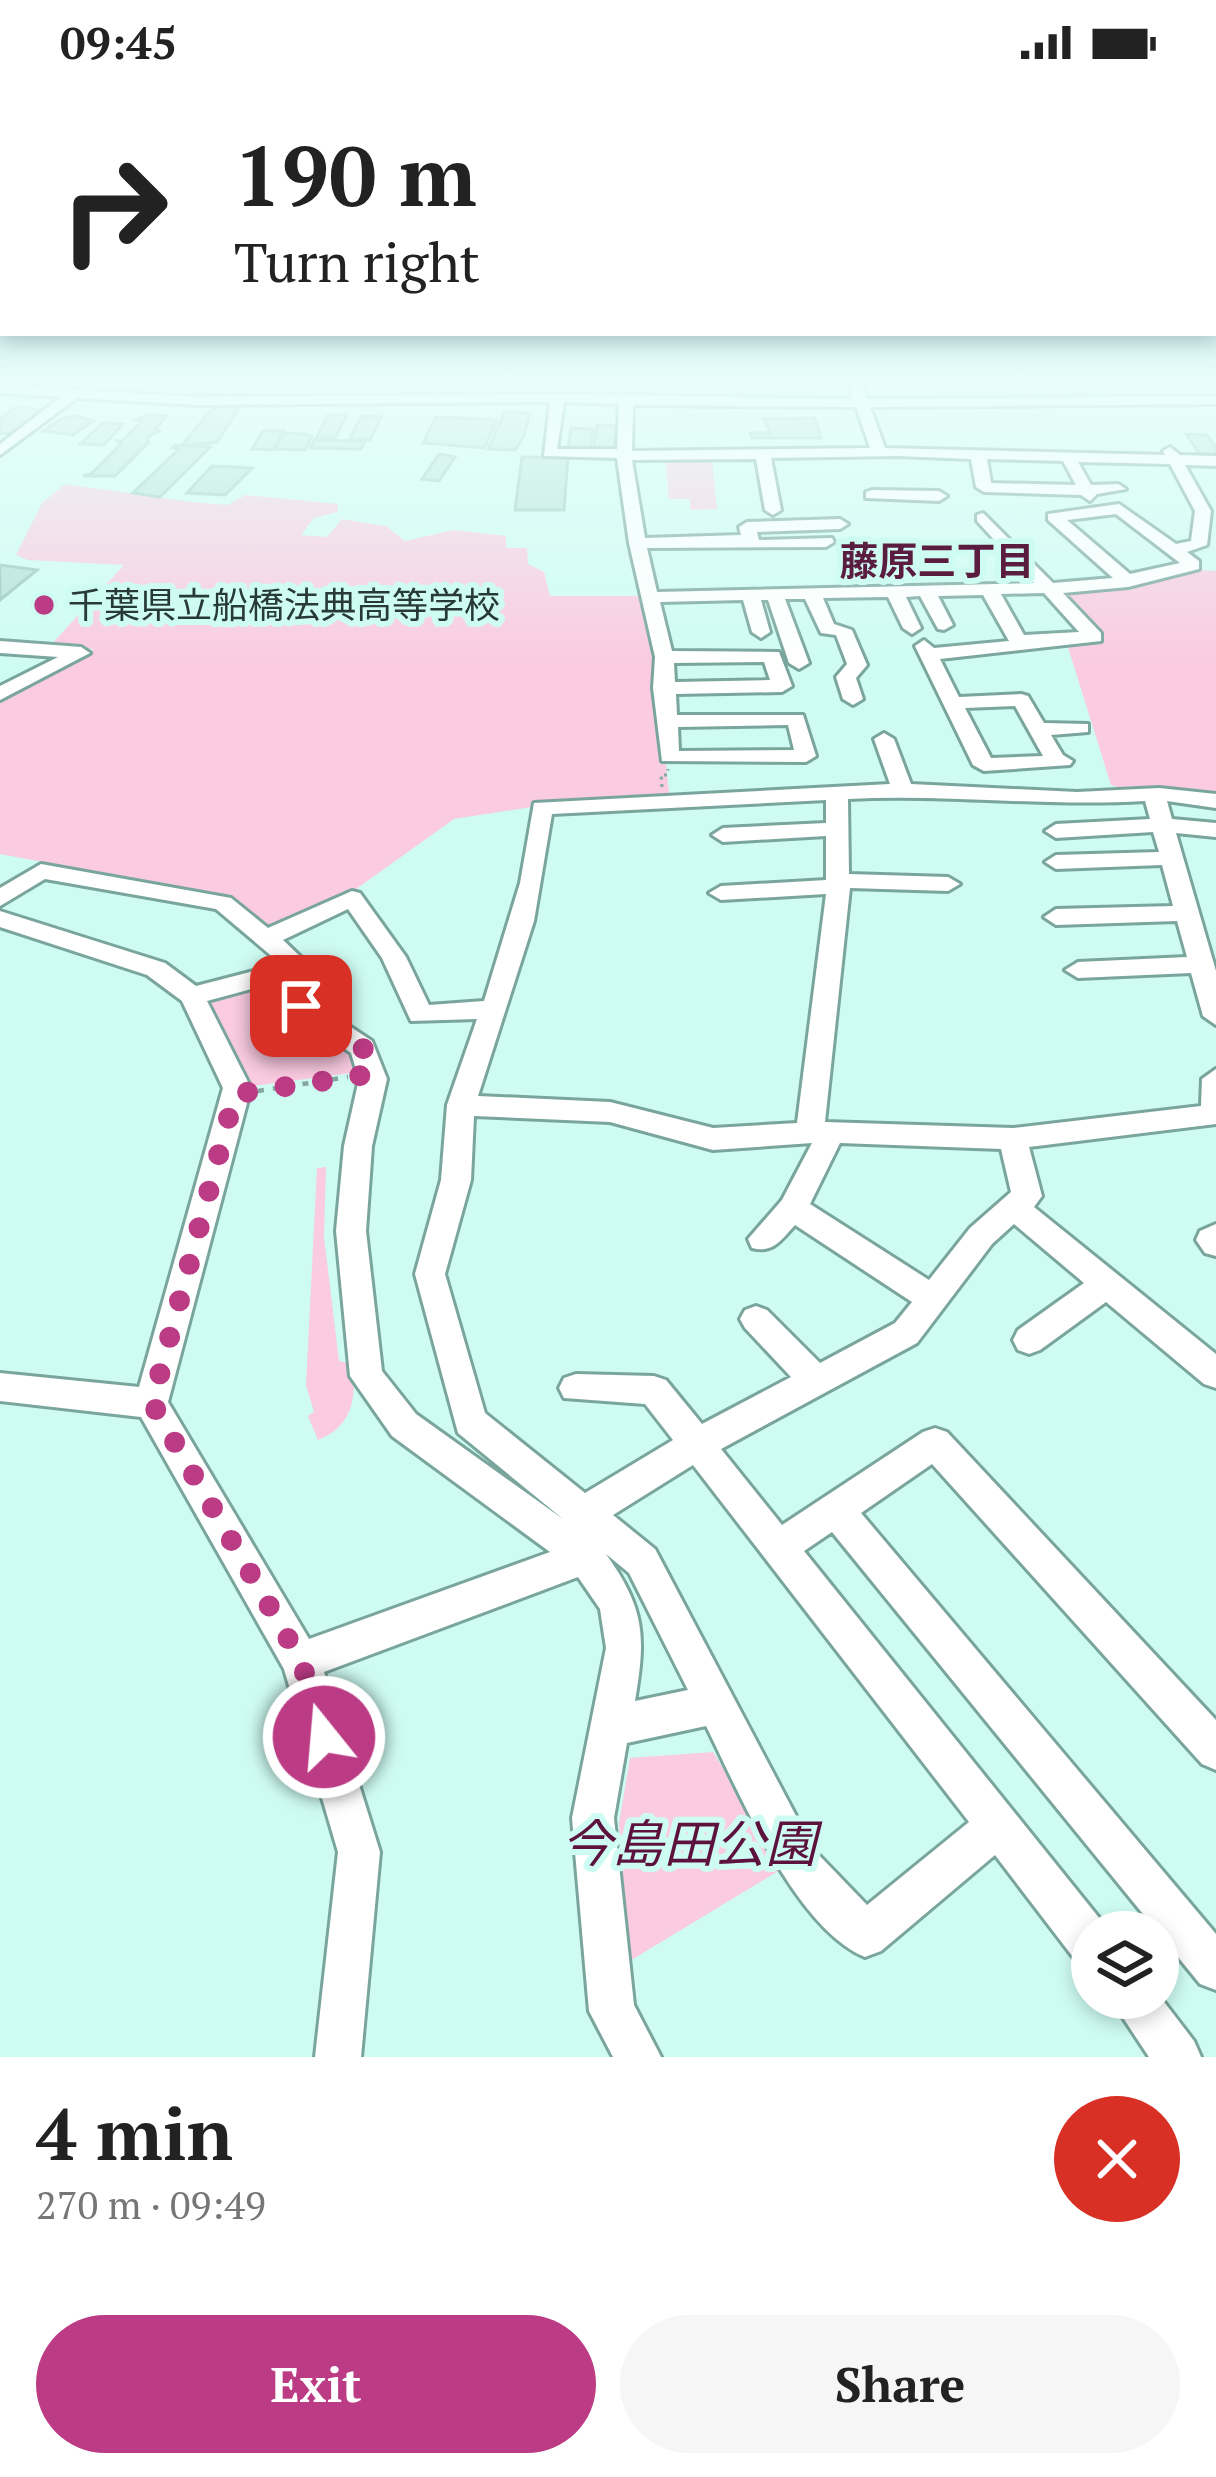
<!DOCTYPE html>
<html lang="en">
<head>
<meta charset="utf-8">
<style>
	:root { --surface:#fff; --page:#f6f6f6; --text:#222; --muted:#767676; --accent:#bc3b85 }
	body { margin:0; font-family:"PT Serif","Noto Sans JP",serif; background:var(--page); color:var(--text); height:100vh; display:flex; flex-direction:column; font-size:45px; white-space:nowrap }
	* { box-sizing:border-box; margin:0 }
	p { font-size:39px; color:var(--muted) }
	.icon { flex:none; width:66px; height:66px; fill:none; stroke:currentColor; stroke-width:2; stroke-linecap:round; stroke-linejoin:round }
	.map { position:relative; height:1973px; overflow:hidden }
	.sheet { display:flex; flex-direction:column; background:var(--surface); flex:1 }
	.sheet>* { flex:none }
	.top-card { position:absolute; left:0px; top:0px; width:1218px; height:252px; box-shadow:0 6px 18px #0003; background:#fff; color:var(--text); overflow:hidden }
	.tools { position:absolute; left:1071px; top:1827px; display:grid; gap:24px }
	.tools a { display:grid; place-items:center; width:108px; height:108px; border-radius:50%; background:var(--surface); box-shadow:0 6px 18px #0003; font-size:60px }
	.pin { position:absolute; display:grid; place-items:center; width:102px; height:102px; color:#fff; margin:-51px; border-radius:24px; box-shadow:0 6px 18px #0006 }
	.me { position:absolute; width:132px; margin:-66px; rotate:343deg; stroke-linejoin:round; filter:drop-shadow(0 0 9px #0008) }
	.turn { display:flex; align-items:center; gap:42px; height:252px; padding:0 36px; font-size:54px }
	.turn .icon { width:156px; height:156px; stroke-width:2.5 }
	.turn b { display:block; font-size:84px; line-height:102px }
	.round { display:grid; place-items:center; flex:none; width:126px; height:126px; border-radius:63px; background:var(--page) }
	.head { display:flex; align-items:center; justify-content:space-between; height:204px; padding:0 36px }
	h1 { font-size:72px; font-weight:700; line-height:90px }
	.button { display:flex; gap:24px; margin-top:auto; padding:24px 36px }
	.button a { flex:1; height:138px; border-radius:72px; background:var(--accent); color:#fff; font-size:48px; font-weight:700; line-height:138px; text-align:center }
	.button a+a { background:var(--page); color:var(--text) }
	.status { display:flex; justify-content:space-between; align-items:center; height:84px; padding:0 60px; background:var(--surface); direction:ltr }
	.status svg { height:33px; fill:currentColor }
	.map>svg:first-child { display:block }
	.green { fill:#facbe1 }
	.building { fill:#b4e1d8; stroke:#9bc7bf; stroke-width:3 }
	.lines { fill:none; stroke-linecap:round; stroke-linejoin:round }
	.minor-casing { stroke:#79a59d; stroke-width:6 }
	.path-far1 { stroke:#85a7a0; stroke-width:3; stroke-dasharray:3 4.5; stroke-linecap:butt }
	.path { stroke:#85a7a0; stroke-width:4.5; stroke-dasharray:6 9; stroke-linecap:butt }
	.minor { fill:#fff; fill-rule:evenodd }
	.route { stroke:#bc3b85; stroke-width:21; stroke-dasharray:0 37.8 }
	.poi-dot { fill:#bc3b85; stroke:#cefcf3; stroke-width:4.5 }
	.labels { text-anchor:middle; stroke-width:12; stroke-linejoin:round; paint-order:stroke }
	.far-poi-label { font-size:36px; fill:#283a36; stroke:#cefcf3; text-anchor:start }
	.far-neighbourhood-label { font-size:39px; font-weight:bold; fill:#5a1c3f; stroke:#cefcf3 }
	.near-park-label { font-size:51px; font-style:italic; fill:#5d123e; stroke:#cefcf3 }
</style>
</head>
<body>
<div class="status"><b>09:45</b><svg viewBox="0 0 49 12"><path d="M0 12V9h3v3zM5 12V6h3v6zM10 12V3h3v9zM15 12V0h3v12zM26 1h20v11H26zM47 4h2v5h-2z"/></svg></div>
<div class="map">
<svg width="1216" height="1973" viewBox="0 0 1216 1973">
	<rect width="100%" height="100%" fill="#cefcf3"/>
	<!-- green -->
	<g class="green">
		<path d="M0,300H490L488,310L171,312Z"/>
		<path d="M665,373L712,374L717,425L690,426V415H669Z"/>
		<path d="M65,400L191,418L228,421L245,411L338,420L337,428L314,434L301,451L327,453L342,435L386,442L405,457L454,446L506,452V464H527L528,480L544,488L550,512H641L649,520L670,718L538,722L454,735L349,810L274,848L227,812L0,770V613L94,565L50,562L124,481L28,476L16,471L42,419Z"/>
		<path d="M1186,485L1216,487V714L1129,707L1111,701L1067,560L1105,558L1057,508Z"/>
		<path d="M282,896L303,936L350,970L358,988L247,1003L209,919Z"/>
		<path d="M326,1083L324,1153L339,1277L352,1280C357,1313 353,1342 318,1356L308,1332L314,1328L306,1301L317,1084Z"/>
		<path d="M713,1668L785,1783L628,1878L619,1739L630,1674Z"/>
	</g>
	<!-- building -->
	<g class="building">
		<path d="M187,300H311L253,302L243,309L236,308L238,302Z"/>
		<path d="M610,300H663L664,310H611Z"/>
		<path d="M16,323L45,326L10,350L0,349V334Z"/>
		<path d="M213,324L239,325L217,358L181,362Z"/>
		<path d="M505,328L530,329L524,352L515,366L488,365Z"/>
		<path d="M147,331L167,332L156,344L159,347L147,353L149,358L115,392H83L91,390L121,360L117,357H122L142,337L136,336Z"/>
		<path d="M328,331H347L335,354H316Z"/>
		<path d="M76,332L93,337L73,351L43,347L63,334Z"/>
		<path d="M361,332L381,333L370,356L350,355Z"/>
		<path d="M436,333L463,334L497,336L484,364L423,359Z"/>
		<path d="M815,334L821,354H752L750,349H771L764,335Z"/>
		<path d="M103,339L123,340L104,361L80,360Z"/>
		<path d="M597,341L617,342L614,367L593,369Z"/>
		<path d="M571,344L593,345L590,367L568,366Z"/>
		<path d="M263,347H284L273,366L252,365Z"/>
		<path d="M284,349L305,350L312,352L305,366L275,365Z"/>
		<path d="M1186,350L1207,351L1216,363V374H1202Z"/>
		<path d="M314,356L365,357L361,365L310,364Z"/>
		<path d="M175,361L210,363L160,413L133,409L179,365L172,364Z"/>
		<path d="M439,370L455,373L439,397L422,395Z"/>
		<path d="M522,373H568L564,426H515Z"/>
		<path d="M212,382L252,384L225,411L187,409Z"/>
		<path d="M0,481L37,486L0,516Z"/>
	</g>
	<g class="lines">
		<defs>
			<g id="minor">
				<path d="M848,300H862L867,315L1216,312V320L870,323L885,364L1165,371L1163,367L1170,363L1180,371L1216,372V382L1185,381L1211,427L1207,461L1187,468L1199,477V485L1128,503L1063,509L1101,549V557L940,575L959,613L1021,610L1028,612L1044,639L1088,640V648L1051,651L1063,671L1073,677L1070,681L984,687L973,681L915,562L924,556L934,564L1009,557L983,511L938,512L953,541L944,546L938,545L920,512L906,513L921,544L912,550L903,544L888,513L823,514L834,540L852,546L867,581L856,594L863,615L853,621L843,615L836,593L847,580L836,551L821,549L805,515H785L809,579L799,585L789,579L768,516H761L770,548L761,554L752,548L743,516L660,518L672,567L779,568L792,602L782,608L676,610L677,631H803L816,672L806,678L662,677L653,604L655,573L629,459L617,374L544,372L550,318L198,321L77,314L0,371V360L61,313L0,309V301L198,313L558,310L853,315ZM564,318L619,320L617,365H557ZM633,321L856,323L870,364L632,367ZM898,372L971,375L976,403L984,408L1081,411L1090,417L1097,410L1126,405L1118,400L1091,401L1078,378L1170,380L1195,427L1191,457L1176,460L1119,420L1048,430V436L1113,494L1053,499L983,429L977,431V437L1034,499L657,508L647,464L826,463L834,458L832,454L759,456L757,448L840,445L848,440L840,435L747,438L739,443L741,451L645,454L632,376L756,375L765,426L773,431L781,426L771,374ZM987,375L1063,377L1076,401L991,399ZM1116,430L1180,479L1130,490L1067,436ZM1044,509L1079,548L1024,551L1001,510ZM764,578L770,596L675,598L674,579ZM1015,622L1043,672L991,674L965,624ZM788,641L794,666L679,667L678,643Z"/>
				<path d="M872,406L939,407L947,412L939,417L866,414V408Z"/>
				<path d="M0,557L81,563L90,569L0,616V602L58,573L0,569Z"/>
				<path d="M884,649L894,655L911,700L1077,708L1159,704L1216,710V724L1167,717L1172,735L1216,739V753L1176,749L1216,887V941L1203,932L1191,889L1078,894L1065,886L1078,878L1187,873L1177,837L1056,841L1044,833L1056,825L1173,822L1162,781L1056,785L1045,778L1056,771L1159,768L1153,748L1056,754L1045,747L1056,740L1150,735L1145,717C1046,723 947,710 848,715L849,790L948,793L960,800L948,807L850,804L825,1038L1013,1044L1201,1022L1202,995L1216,985V1040L1029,1063L1042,1112L1034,1123L1216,1270V1304L1204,1300L1106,1218L1040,1266L1029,1270L1018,1266L1013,1256L1018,1246L1084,1199L1014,1140L992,1160L917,1259L721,1365L782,1441L923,1348L935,1344L947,1348L1216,1636V1686L1202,1680L932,1380L861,1429L1216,1850V1906L1200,1900L832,1448L804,1467L1108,1845L1092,1848V1883L1076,1877L995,1771L881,1867L865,1873C795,1844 739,1708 706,1642L627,1659L614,1734L634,1921L661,1973H613L589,1927L572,1734L606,1564L600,1525L578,1493L324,1588L380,1768L361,1973H315L338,1768L284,1585L141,1333L0,1317V1289L139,1303L223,1004L182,917L147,891L0,843V827L165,879L196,902L281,880L216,825L45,795L0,822V804L41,780L231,814L268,844L352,807L360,809L406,873L429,921L484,917L520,799L534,719L890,700L874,655ZM826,716V739L723,744L712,751L723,758L826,752V796L721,802L709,809L721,816L826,810L797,1039L713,1044L610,1018L478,1012L534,837L552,730ZM348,825L382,874L411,937L477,935L447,1021L441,1096L415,1190L458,1349L563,1435L416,1330L382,1287L366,1147L372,1062L387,995L372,957L313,918L306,878L283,856ZM284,896L292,928L351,969L359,995L344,1062L336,1147L350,1292L392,1352L550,1468L309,1555L168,1318L251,1004L207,917ZM474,1032L610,1038L713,1066L812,1059L782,1116L748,1155L752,1164C773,1170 782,1155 795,1141L912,1218L895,1239L820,1279L767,1226L756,1222L745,1226L740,1235L745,1244L791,1293L702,1340L666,1296L654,1292L576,1290L564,1294L559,1304L564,1314L645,1320L673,1356L585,1409L485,1329L445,1190L471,1096ZM840,1059L1001,1065L1011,1108L970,1144L929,1196L810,1120ZM693,1381L969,1738L867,1821L814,1766L655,1465L613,1431ZM606,1470L629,1489L688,1606L635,1617C646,1552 645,1525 606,1470Z"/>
				<path d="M1216,1140V1172L1205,1169L1196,1156L1200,1147Z"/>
				<path d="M1158,1910L1194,1957L1201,1973H1149L1110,1914H1158Z"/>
			</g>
		</defs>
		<!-- minor casing -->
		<use href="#minor" class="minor-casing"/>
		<!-- path-far1 -->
		<path class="path-far1" d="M662,703L661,691H667L668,685"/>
		<!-- path -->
		<path class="path" d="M258,1007L348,993"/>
		<!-- minor -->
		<use href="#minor" class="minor"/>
	</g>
	<!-- sky -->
	<linearGradient id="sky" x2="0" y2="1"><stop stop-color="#7dc0da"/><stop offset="0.52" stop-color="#e9fefa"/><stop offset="1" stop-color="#e9fefa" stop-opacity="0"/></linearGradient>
	<rect width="1216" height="576" fill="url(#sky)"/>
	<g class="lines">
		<!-- route -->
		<path class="route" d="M301,922L363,964L371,990L235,1010L152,1319L301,1577L324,1653"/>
	</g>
	<!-- markers -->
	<circle class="poi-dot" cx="44" cy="521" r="12"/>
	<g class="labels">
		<!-- far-poi labels -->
		<g class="far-poi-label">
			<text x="68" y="534">千葉県立船橋法典高等学校</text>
		</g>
		<!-- far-neighbourhood labels -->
		<g class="far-neighbourhood-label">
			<text x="937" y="491">藤原三丁目</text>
		</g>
		<!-- near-park labels -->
		<g class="near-park-label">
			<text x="689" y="1778">今島田公園</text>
		</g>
	</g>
</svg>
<div class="tools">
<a><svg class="icon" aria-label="layers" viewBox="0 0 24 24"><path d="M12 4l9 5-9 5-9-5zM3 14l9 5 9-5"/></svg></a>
</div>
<div class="pin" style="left:301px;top:922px;background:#d93025"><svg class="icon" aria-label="arrive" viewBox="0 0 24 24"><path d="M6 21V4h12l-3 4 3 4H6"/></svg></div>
<svg class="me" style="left:324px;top:1653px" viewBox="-20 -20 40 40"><circle r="17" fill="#bc3b85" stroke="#fff" stroke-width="3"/><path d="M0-11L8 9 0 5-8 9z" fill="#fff"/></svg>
<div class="top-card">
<div class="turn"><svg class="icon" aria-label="right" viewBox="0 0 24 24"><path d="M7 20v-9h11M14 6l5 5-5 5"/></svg><div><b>190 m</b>Turn right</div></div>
</div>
</div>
<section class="sheet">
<div class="head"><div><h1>4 min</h1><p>270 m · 09:49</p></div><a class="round" style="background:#d93025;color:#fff"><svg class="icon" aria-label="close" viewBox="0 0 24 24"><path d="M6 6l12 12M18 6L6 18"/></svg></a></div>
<div class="button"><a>Exit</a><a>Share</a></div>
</section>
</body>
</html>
